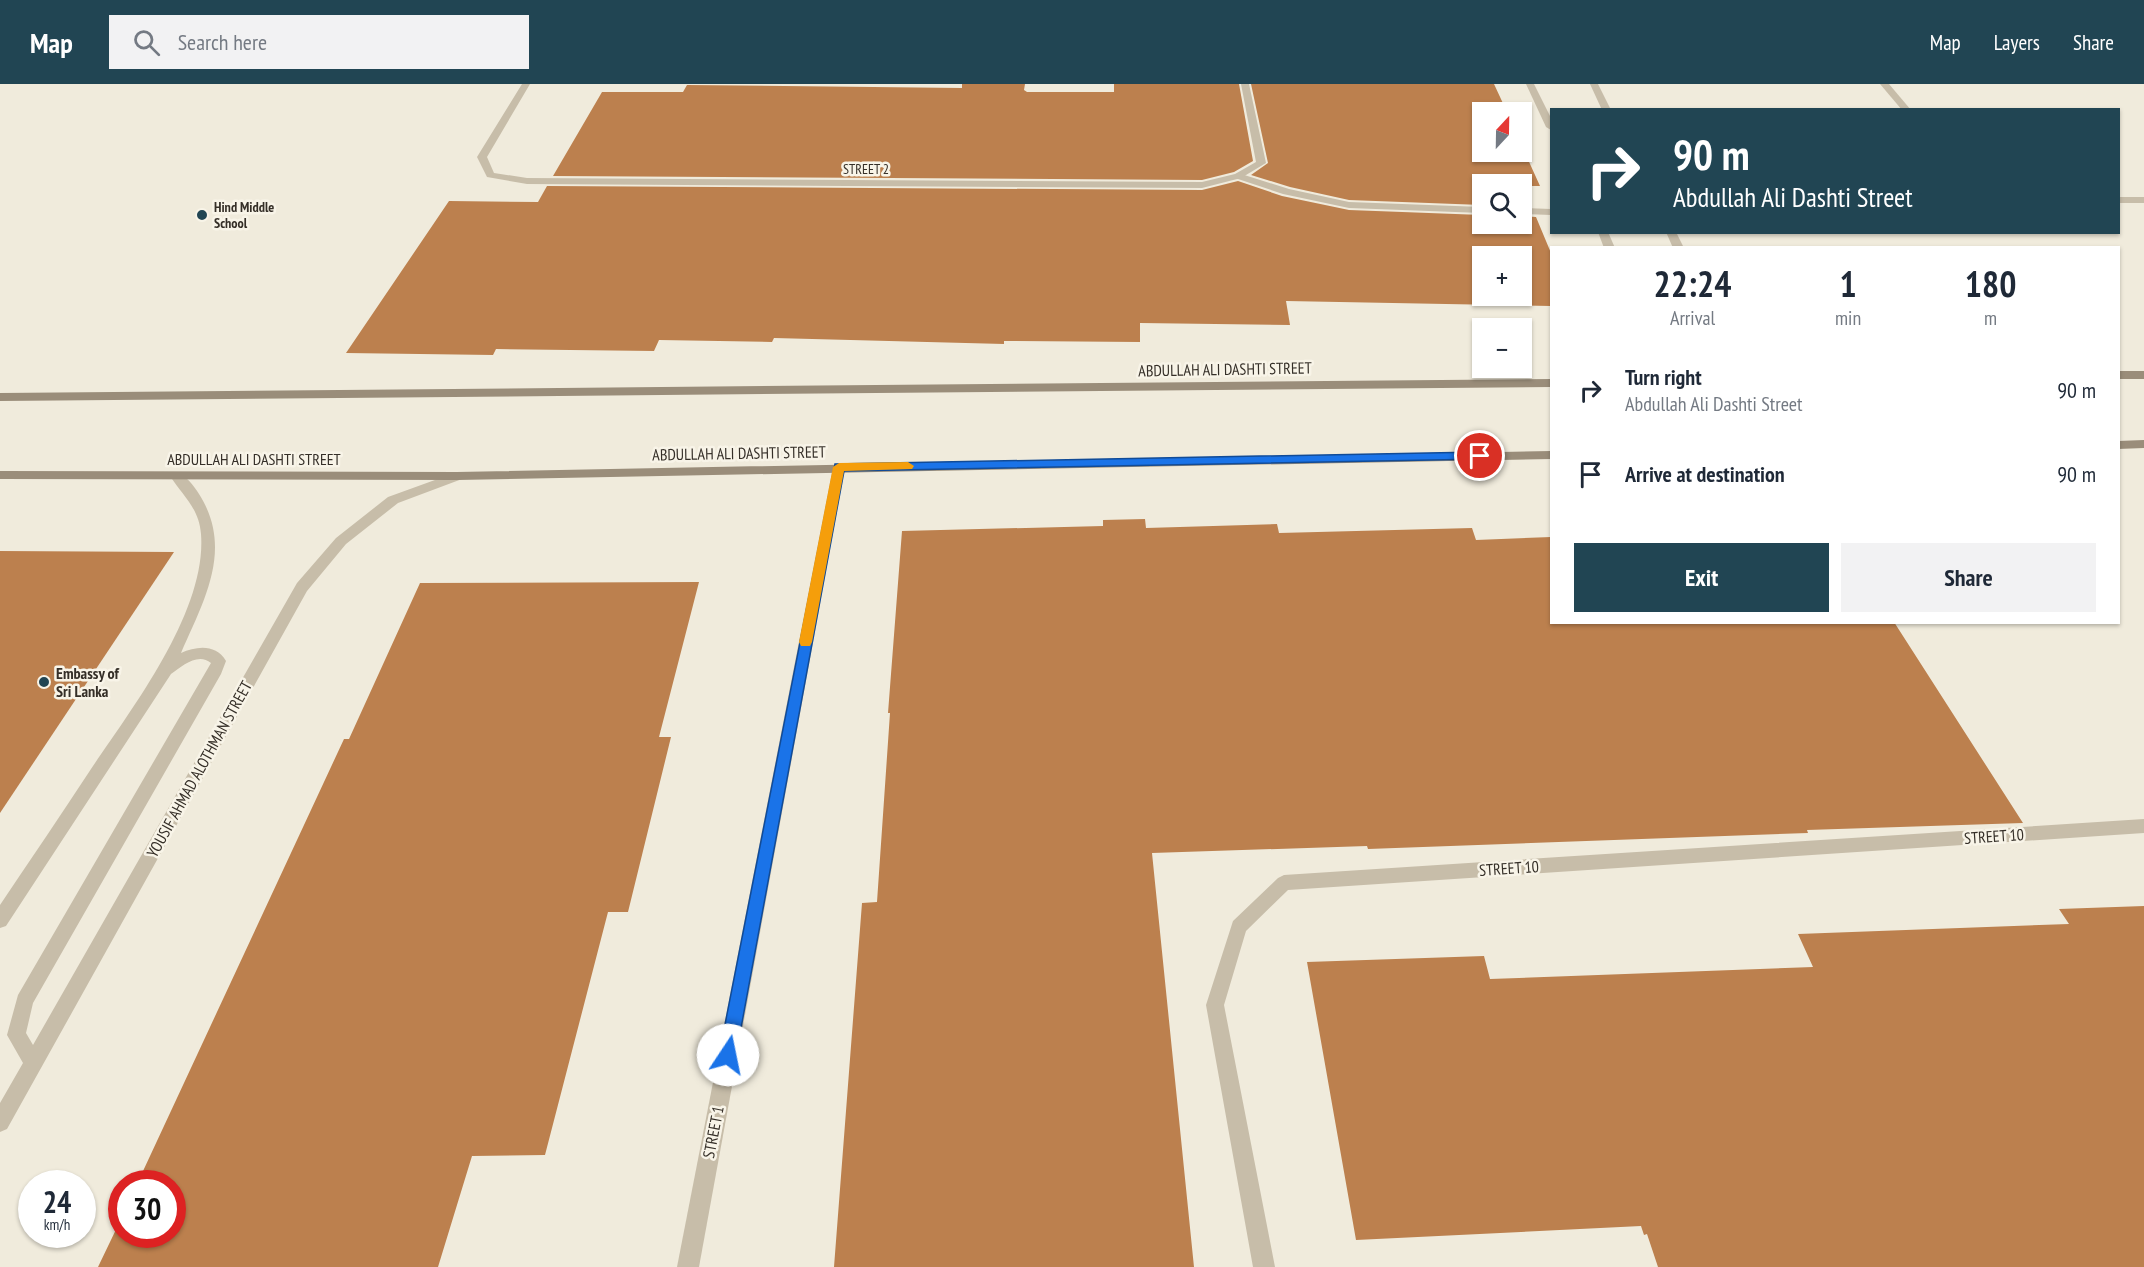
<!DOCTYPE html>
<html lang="en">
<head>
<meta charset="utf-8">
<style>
	:root { --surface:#fff; --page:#f2f2f3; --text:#1f2937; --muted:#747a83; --accent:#214553 }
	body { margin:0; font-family:"PT Sans Narrow",sans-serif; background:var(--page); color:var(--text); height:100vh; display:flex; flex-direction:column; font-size:22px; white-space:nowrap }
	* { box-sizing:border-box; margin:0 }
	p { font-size:20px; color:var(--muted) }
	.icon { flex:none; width:33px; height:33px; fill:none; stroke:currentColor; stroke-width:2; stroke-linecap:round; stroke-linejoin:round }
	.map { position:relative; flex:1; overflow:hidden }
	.drawer { position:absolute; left:1550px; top:162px; width:570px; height:378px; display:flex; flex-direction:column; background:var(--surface); border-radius:0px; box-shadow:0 2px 4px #0004 }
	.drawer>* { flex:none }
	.top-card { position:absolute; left:1550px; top:24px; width:570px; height:126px; border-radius:0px; box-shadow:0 2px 4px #0004; background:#214553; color:#fff; overflow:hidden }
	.needle { width:39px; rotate:22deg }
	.tools { position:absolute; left:1472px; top:18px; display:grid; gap:12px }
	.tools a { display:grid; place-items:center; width:60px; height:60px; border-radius:0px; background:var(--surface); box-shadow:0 2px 4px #0004; font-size:30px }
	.speed { position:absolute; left:18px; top:1086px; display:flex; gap:12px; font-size:30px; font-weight:700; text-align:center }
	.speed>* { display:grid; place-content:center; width:78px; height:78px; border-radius:50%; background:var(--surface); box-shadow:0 2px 4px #0004; line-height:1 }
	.speed small { font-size:15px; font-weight:400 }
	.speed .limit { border:9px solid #d22; background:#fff; color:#111 }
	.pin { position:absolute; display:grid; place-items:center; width:51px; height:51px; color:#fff; margin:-26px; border:3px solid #fff; border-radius:50%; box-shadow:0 2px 6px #0007 }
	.me { position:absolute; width:66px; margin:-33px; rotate:11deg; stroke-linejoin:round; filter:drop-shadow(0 0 4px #0008) }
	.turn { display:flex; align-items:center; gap:21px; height:126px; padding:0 24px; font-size:27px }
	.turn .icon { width:78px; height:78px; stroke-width:2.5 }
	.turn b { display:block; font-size:42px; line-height:51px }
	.eta { display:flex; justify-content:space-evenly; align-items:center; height:102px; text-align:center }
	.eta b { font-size:36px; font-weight:700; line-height:42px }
	.cta { display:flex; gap:12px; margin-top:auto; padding:12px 24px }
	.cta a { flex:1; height:69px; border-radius:0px; background:var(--accent); color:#fff; font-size:24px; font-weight:700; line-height:69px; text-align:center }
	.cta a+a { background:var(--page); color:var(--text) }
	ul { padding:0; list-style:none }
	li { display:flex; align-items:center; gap:18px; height:84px; padding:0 24px }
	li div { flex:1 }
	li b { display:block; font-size:22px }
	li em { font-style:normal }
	header { display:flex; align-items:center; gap:36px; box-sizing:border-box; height:84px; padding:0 30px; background:var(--accent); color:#fff }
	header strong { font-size:28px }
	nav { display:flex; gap:33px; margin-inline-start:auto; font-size:21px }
	.search { width:420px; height:54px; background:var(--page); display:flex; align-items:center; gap:15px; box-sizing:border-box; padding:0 21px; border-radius:0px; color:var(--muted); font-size:22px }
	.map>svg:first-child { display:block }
	.building { fill:#bc804e; fill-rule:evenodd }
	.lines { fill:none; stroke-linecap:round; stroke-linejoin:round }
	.service { fill:#c7bda9; fill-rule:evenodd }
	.minor { fill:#c7bda9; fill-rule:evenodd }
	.tertiary { fill:#c7bda9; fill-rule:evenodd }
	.secondary { fill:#9a8d7a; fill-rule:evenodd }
	.route { fill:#1a73e8; stroke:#114b97; stroke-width:1.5 }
	.slow { fill:#f59e0b }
	.poi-dot { fill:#214553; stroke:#f8f4e8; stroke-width:2 }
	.labels { text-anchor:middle; stroke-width:5; stroke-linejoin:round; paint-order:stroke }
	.far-street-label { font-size:14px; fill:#352f28; stroke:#f8f4e8 }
	.far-poi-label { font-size:14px; font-weight:bold; fill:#352f28; stroke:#f8f4e8; text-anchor:start }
	.street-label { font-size:16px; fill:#352f28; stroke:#f8f4e8 }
	.poi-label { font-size:16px; font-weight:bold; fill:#352f28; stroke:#f8f4e8; text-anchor:start }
</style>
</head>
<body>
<header>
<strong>Map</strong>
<div class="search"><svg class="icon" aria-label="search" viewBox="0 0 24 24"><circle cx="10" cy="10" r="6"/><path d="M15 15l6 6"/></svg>Search here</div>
<nav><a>Map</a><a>Layers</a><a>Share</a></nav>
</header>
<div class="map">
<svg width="2144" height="1183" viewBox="0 0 2144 1183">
	<rect width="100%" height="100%" fill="#f0ebdc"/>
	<!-- building -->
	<g class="building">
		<path d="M962,0H1025L1024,6L1027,8H1114V0H1239L1253,77L1234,88L1202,96L553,92L602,8H683L687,1L962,4Z"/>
		<path d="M1251,0H1494L1507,28H1482V68H1521V60L1540,102H1522L1531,122H1521V100H1482V121L1349,116L1290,103L1251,91L1268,79Z"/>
		<path d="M1238,97L1282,112L1349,126L1482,131V140H1521V132L1536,133L1551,169V222L1286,217L1290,241L1140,239V258L1004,257V260L774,254L772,258L659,256L654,267L496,265L493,271L346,269L449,117L538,118L547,102L1202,106ZM1482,172H1521V212H1482Z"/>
		<path d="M1145,435L1146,444L1277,440L1279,449L1472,444L1476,456L1551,453V538H1894L2023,739L1807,746L1808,749L1368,765L1367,762L1152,769L1194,1183H834L862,819L877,818L890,629H888L902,447L1103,442V436Z"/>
		<path d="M0,467L174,468L0,729Z"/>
		<path d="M699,498L659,653H671L628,828H608L545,1071L472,1072L438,1183H98L122,1133V1150H172V1100H137L344,655H349L420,499Z"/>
		<path d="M2144,822V1183H1658L1647,1150L1644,1151L1641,1142L1356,1156L1307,878L1484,872L1490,895L1813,883L1798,850L2069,840L2059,825Z"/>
	</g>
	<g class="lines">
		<!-- service -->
		<g class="service">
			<path d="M1238,89L1289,105L1349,118L1482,123V129L1349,124L1283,110L1235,94L1233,92Z"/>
			<path d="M1521,124L1551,125V131L1521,130Z"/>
		</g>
		<!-- minor -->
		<g class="minor">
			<path d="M522,0H530L487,73L494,89L527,94L1202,98L1235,90L1256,78L1241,0H1249L1266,79L1241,94L1202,104L527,100L487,93L477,73Z"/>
			<path d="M1880,0H1889L1911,26H1902Z"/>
			<rect x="2118" y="113" width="26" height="6"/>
			<path d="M839,379L845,383L699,1183H677L833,383Z"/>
			<path d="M2144,735V749L1288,806L1246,847L1224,921L1275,1183H1253L1206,921L1233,837L1278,794L1284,791Z"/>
		</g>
		<!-- tertiary -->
		<g class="tertiary">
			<path d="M1526,0H1534L1551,34V46L1546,43Z"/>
			<path d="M1590,0H1598L1611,26H1602Z"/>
			<path d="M1598,148H1608L1615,164H1604Z"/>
			<path d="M1666,148H1676L1684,164H1673Z"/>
			<path d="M176,388C185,390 194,402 199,410C234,465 204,516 181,569C197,562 216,560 226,577L221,590L33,919L26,949L33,961L297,499L336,454L388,413L457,388L463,392L462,395L398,419L346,460L307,507L7,1045L0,1048V1019L23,979L7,951L18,911L211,579C198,568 182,582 171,590L6,842L0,844V821C30,776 61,731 91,685C132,624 207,527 201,450C199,424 183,412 170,392Z"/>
		</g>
		<!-- secondary -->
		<g class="secondary">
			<rect x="2118" y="287" width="26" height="8"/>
			<path d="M1551,295V303L0,317V309Z"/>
			<path d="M2144,356V364L2118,365V357Z"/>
			<path d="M1551,367V375L457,396L0,395V387L457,388Z"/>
		</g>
	</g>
	<!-- route -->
	<path class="route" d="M1480,368L1484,369V375L844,387L736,971L734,977L728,980L722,977L719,971L835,380Z"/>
	<!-- slow -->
	<path class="slow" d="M908,378L914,382L912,385L844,387L812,558L810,562H801L799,558L833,383L839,379Z"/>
	<!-- markers -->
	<g class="poi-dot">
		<circle cx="202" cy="131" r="6"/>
		<circle cx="44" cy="598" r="6"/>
	</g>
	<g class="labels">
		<!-- far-street labels -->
		<g class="far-street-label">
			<text x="866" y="90">STREET 2</text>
		</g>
		<!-- far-poi labels -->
		<g class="far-poi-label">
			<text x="214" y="128">Hind Middle<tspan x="214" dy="16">School</tspan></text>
		</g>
		<!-- street labels -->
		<g class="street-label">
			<text transform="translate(1225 285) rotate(-1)" y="6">ABDULLAH ALI DASHTI STREET</text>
			<text transform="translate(739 369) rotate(-1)" y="6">ABDULLAH ALI DASHTI STREET</text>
			<text x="254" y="381">ABDULLAH ALI DASHTI STREET</text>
			<text transform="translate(199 685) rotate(-61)" y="6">YOUSIF AHMAD ALOTHMAN STREET</text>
			<text transform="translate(1994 752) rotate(-4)" y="6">STREET 10</text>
			<text transform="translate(1509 784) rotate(-4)" y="6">STREET 10</text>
			<text transform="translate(713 1048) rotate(-79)" y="6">STREET 1</text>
		</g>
		<!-- poi labels -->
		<g class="poi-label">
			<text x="56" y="595">Embassy of<tspan x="56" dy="18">Sri Lanka</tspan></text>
		</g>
	</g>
</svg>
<div class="tools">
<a><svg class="needle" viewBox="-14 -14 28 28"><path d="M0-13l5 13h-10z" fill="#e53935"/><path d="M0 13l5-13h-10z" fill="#747a83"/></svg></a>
<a><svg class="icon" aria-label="search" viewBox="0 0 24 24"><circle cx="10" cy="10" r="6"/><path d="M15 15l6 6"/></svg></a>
<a>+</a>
<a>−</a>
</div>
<div class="speed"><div>24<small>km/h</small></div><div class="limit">30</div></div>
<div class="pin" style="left:1480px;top:372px;background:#d93025"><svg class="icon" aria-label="arrive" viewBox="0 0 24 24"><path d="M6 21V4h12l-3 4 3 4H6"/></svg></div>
<svg class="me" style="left:728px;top:971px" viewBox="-20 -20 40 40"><circle r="19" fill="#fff"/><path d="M0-13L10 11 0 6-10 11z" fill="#1a73e8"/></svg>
<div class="top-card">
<div class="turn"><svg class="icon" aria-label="right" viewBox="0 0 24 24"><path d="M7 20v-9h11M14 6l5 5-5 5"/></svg><div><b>90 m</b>Abdullah Ali Dashti Street</div></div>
</div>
<section class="drawer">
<div class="eta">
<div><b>22:24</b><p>Arrival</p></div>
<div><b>1</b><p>min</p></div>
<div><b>180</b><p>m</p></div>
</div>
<ul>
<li><svg class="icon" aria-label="right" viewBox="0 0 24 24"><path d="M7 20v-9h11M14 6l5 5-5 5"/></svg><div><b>Turn right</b><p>Abdullah Ali Dashti Street</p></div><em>90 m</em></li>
<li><svg class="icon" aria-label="arrive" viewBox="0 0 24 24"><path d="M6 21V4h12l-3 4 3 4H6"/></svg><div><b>Arrive at destination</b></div><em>90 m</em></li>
</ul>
<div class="cta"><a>Exit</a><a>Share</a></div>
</section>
</div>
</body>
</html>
